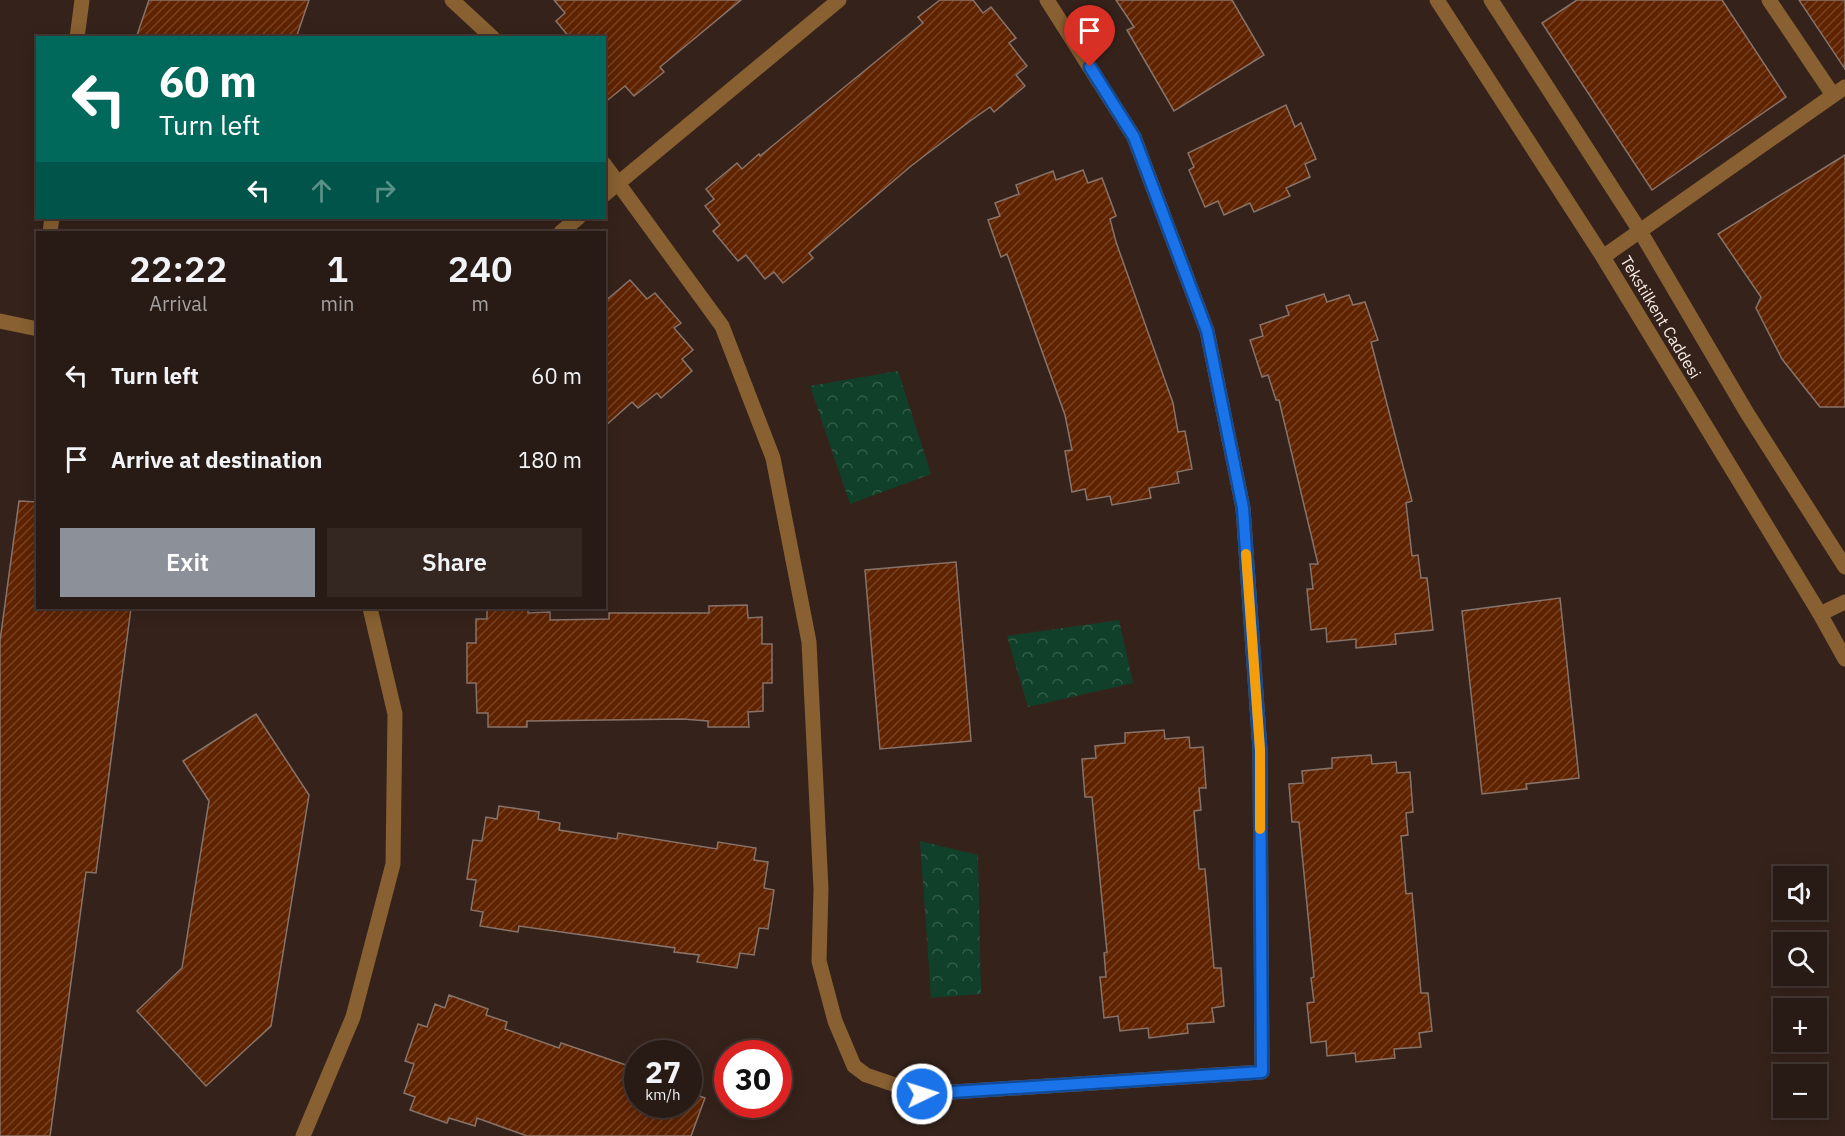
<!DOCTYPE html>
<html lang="en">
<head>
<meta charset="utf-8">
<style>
	:root { --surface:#281a14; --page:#342722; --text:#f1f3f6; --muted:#a5a1a0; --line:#443834; --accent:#8c9099 }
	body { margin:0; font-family:"IBM Plex Sans",sans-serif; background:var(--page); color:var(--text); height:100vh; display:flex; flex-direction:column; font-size:22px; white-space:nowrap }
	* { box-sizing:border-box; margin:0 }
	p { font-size:20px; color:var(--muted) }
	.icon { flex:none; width:33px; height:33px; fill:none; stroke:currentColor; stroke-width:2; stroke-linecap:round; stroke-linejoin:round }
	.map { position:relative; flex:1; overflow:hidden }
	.sheet { position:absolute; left:36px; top:231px; width:570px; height:378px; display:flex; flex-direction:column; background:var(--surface); border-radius:0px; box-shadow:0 3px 15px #0003,0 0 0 2px var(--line) }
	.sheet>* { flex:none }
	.hud { position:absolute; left:36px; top:36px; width:570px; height:183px; border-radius:0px; box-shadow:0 3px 15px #0003,0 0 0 2px var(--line); background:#00695c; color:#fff; overflow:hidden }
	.tools { position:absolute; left:1773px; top:866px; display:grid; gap:12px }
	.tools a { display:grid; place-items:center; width:54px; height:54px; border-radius:0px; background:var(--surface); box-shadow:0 3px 15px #0003,0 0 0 2px var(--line); font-size:30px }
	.speed { position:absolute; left:624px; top:1040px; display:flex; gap:12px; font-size:30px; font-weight:700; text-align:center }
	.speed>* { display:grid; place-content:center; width:78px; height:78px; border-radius:50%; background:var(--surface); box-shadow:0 3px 15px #0003,0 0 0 2px var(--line); line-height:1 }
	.speed small { font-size:15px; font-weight:400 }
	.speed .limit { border:9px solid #d22; background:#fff; color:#111 }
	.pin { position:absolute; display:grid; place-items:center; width:51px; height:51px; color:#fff; margin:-62px -26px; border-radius:50% 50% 50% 0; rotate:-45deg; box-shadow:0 0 6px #0007 }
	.pin .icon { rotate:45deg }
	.me { position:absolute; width:66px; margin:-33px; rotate:86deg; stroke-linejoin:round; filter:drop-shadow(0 0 4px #0008) }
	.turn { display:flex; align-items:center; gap:21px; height:126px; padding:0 24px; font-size:27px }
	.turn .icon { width:78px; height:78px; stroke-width:2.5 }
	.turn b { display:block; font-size:42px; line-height:51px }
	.lanes { display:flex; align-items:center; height:57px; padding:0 24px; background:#0003; justify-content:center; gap:30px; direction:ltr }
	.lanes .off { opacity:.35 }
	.eta { display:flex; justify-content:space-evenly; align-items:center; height:102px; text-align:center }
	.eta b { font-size:36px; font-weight:600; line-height:42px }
	.cta { display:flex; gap:12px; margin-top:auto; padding:12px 24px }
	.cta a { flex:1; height:69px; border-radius:0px; background:var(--accent); color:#fff; font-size:24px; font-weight:600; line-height:69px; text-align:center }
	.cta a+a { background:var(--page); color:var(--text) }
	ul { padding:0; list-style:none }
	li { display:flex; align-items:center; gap:18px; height:84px; padding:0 24px }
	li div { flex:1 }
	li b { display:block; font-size:22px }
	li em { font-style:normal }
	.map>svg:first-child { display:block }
	.park { fill:url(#park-crowns) }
	.building { fill:url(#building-hatch); stroke:#88736a; stroke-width:1.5 }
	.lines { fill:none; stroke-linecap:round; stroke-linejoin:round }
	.minor { stroke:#886031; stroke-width:15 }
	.route-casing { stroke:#114b97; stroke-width:15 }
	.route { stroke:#1a73e8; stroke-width:10 }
	.slow { stroke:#f59e0b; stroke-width:10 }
	.labels { text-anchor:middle; stroke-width:6; stroke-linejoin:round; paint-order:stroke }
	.street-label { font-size:16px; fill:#f9ece7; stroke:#35231b }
</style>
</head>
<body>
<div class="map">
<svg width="1845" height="1136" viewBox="0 0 1845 1136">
	<defs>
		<pattern id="park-crowns" width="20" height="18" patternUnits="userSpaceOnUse" patternTransform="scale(1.5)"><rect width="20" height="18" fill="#104029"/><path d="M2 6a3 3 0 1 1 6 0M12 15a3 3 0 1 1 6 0" fill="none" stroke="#345c48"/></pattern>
		<pattern id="building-hatch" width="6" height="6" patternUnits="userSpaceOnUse" patternTransform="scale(1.5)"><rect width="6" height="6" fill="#5f2300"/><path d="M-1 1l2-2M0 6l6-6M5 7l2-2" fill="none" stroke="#774325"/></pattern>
	</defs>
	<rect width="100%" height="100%" fill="#35231b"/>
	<!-- park -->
	<g class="park">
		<path d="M898,371L931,474L850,504L810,386Z"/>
		<path d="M1119,620L1133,683L1028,707L1007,636Z"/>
		<path d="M920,841L978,855L981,994L931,998Z"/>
	</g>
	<!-- building -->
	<g class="building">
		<path d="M149,0H309L296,38H136Z"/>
		<path d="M554,0H741L660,67L664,72L634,96L625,86L604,103V38H570L556,21L565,13Z"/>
		<path d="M940,0H973L983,13L991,7L1016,38L1009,43L1027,66L1016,75L1025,86L994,112L990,107L970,121L911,166L809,253L813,258L783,283L774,272L765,279L746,255L738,261L713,231L720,225L705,206L714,199L706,189L737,163L742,169L759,154L760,156L923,23L918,17Z"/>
		<path d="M1116,0H1232L1264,55L1174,111L1127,30L1134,27Z"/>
		<path d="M1577,0H1722L1786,97L1652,190L1542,23Z"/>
		<path d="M1799,0H1845V69Z"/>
		<path d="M1286,105L1295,127L1301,123L1316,159L1305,164L1310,177L1286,188L1290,196L1254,212L1250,203L1224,215L1218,201L1205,207L1189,170L1194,167L1188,153Z"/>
		<path d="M1845,155V407H1820L1782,359L1756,308L1761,297L1718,234Z"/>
		<path d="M1083,170L1088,183L1102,178L1116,216L1110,219L1116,242L1173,403L1178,432L1185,431L1192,469L1177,472L1179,483L1149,488L1151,498L1112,505L1110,496L1087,500L1085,489L1072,492L1065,451L1072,450L1065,415L1007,254L1001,257L988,220L1000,216L995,203L1019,194L1016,185L1053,171L1056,180Z"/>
		<path d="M630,280L647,299L655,293L681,323L674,328L693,350L682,359L692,371L661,398L657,393L638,408L632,402L604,427V302Z"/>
		<path d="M1324,294L1327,302L1349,295L1353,305L1365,302L1378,340L1371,342L1412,501L1406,503L1412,556L1418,555L1421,578H1427L1433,630L1395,634L1396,644L1356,648V639L1327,642L1326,628L1311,630L1307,589H1313L1310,564H1318L1279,400H1276L1268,375L1262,377L1250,340L1263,336L1260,325L1289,315L1286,306Z"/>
		<path d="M19,501L38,502V608H131L96,873L86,872L50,1136H0V641Z"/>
		<path d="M956,562L971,741L880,749L865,570Z"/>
		<path d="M1560,598L1579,778L1526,784L1527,789L1482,794L1462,611Z"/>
		<path d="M747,605L748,618L762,617V644H772V683H763V711L748,712L749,727H708V721L683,719L527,721V727H488V713H477L476,683H467V643H476V619H487V608H528V613L550,612V620L609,619V613H709V606Z"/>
		<path d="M256,714L309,795L271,1026L206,1086L137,1011L182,968L209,801L183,761Z"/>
		<path d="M1164,730L1165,739L1189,737L1190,748L1203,747L1206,788H1199L1201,810L1194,811L1199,869H1205L1214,968H1221L1224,1006L1212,1008L1214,1022L1187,1024L1188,1033L1149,1038L1148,1028L1120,1031L1118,1016L1104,1018L1100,977H1106L1104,953L1107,952L1092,797H1085L1082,759L1096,758L1095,746L1125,743V733Z"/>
		<path d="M1371,755L1372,764L1396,762L1397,773L1410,772L1413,812L1406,813L1408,835L1401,836L1406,894L1412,893L1421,993H1428L1432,1031L1419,1033L1421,1047L1394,1049L1395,1058L1356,1062L1355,1053L1327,1056L1326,1041L1311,1043L1307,1003L1314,1002L1311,978L1314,977L1299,822H1292L1289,784L1303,783L1302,771L1332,768V758Z"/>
		<path d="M499,806L539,812L538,819L560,823L559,830L617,839L618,833L717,849L718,842L756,848L754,860L768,862L764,888L774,890L768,929L759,928L754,955L740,953L737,968L697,962L699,955L674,952L675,948L519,926L518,932L480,926L483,912L471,910L476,880L467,879L473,840L482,841L486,817L497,819Z"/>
		<path d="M449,995L488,1009L486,1015L507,1022L505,1029L559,1048L561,1043L638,1069V1104H688V1086L693,1087L691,1093L705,1098L691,1136H527L477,1118L475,1126L449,1118L447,1123L410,1110L415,1097L404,1093L414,1064L405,1061L418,1024L427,1027L435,1004L445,1008Z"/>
	</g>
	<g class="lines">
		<!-- minor -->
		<g class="minor">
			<path d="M452,0L493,38"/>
			<path d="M1437,0L1603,257L1820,614L1845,659"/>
			<path d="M1491,0L1640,231L1747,413L1845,567"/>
			<path d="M1769,0L1833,95"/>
			<path d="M77,38L82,0"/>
			<path d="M604,164L722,326L773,458L809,642L821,889L819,961L835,1021L854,1066L866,1075L922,1094L1262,1072L1260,750L1243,508L1207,331L1134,137L1047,0"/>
			<path d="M604,195L839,0"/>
			<path d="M50,232L52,218"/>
			<path d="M561,232L578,218"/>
			<path d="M1603,257L1845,87"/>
			<path d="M0,321L38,329"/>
			<path d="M1820,614L1845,602"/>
			<path d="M303,1136L353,1017L393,864L395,714L370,608"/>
		</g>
	</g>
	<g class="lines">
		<defs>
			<path id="route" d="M922,1094L1262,1072L1260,750L1243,508L1207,331L1134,137L1090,67"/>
		</defs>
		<!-- route casing -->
		<use href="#route" class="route-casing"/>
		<!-- route -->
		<use href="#route" class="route"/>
		<!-- slow -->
		<path class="slow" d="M1246,554L1260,750V829"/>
	</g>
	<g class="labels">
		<!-- street labels -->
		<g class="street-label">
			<text transform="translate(1661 317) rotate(59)" y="6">Tekstilkent Caddesi</text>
		</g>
	</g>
</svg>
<div class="tools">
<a><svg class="icon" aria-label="sound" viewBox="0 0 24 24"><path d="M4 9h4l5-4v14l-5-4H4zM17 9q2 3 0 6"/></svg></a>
<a><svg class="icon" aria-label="search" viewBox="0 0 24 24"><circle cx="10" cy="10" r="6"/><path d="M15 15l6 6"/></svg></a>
<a>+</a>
<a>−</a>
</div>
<div class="speed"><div>27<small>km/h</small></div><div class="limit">30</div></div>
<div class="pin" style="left:1090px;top:67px;background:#d93025"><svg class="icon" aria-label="arrive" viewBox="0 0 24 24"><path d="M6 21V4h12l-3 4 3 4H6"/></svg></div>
<svg class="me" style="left:922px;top:1094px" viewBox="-20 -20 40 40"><circle r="17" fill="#1a73e8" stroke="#fff" stroke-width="3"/><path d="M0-11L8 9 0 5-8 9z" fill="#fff"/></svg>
<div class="hud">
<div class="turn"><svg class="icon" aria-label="left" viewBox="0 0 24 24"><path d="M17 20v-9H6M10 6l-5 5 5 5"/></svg><div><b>60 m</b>Turn left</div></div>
<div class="lanes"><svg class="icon" aria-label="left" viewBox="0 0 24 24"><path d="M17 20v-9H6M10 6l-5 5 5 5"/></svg><svg class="icon off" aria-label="ahead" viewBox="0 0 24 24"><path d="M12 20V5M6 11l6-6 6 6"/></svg><svg class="icon off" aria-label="right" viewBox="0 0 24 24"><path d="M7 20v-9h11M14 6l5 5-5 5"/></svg></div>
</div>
<section class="sheet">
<div class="eta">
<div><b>22:22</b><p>Arrival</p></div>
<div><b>1</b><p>min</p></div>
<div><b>240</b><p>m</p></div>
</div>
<ul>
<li><svg class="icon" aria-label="left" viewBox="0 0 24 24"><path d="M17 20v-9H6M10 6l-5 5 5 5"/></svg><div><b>Turn left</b></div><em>60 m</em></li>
<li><svg class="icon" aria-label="arrive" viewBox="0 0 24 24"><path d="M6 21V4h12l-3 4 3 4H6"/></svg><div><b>Arrive at destination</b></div><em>180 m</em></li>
</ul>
<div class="cta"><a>Exit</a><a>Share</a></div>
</section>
</div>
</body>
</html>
